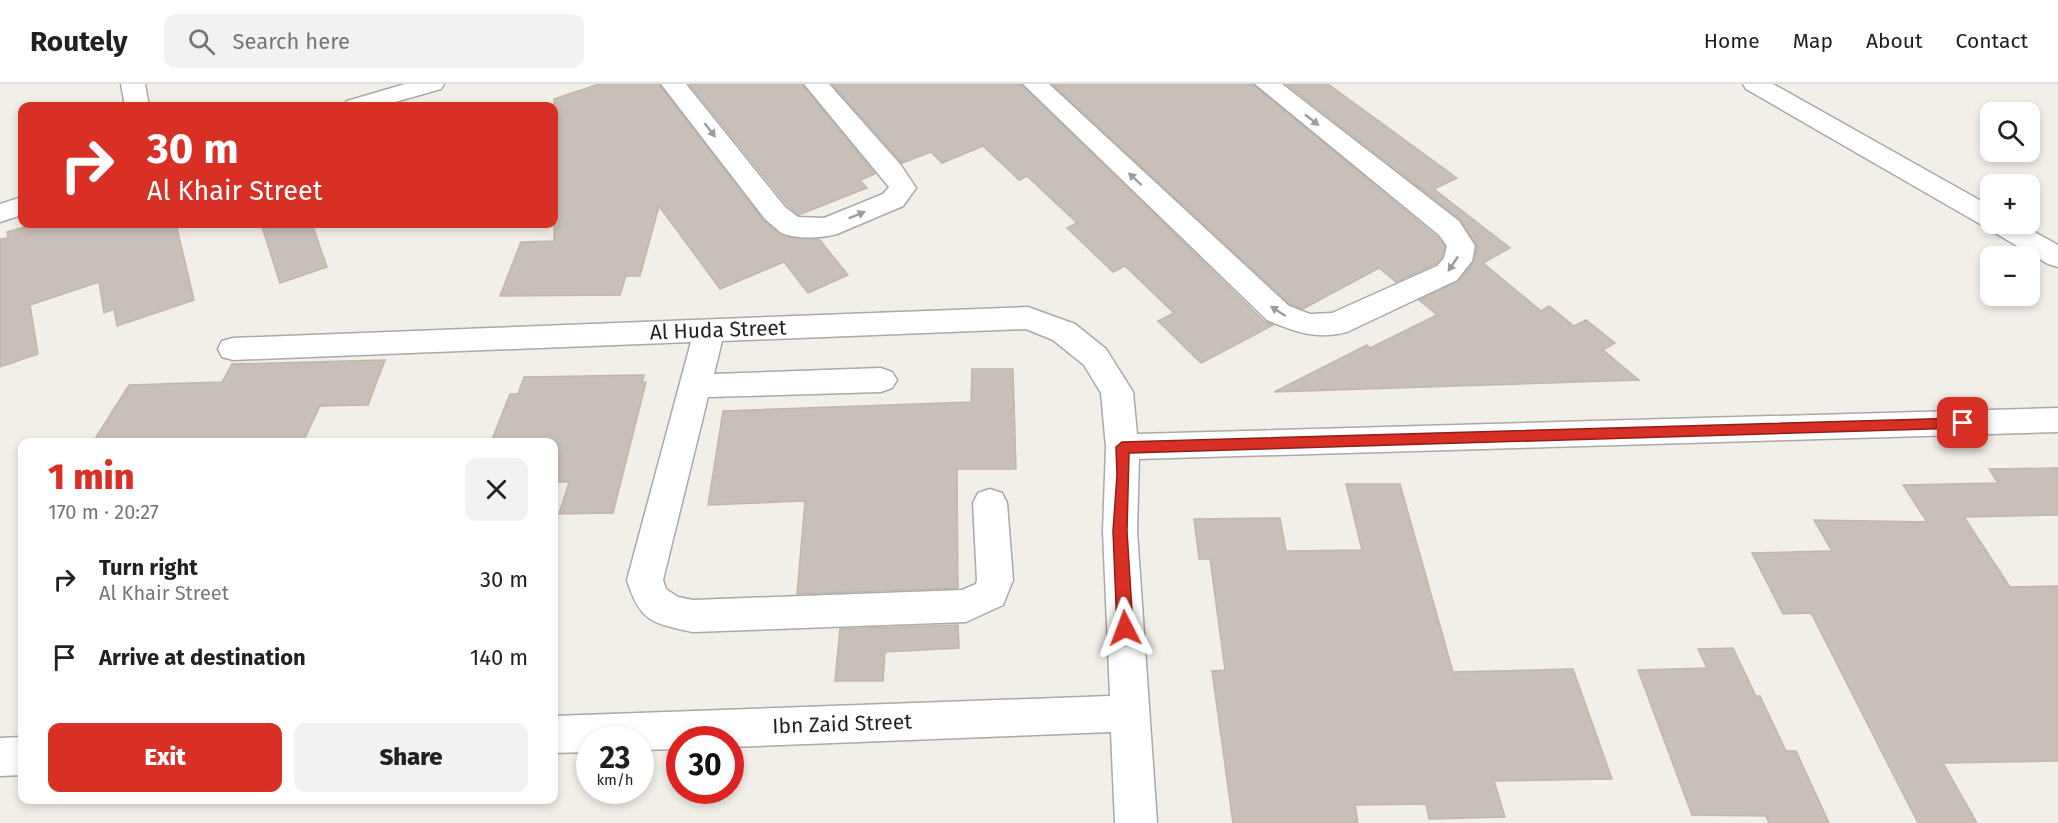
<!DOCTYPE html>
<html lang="en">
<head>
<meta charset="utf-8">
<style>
	:root { --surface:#fff; --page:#f2f2f2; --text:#202124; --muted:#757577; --line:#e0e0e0; --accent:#d93025 }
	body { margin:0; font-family:"Fira Sans",sans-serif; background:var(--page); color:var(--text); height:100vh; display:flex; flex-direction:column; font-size:22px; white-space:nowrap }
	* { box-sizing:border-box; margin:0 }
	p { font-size:20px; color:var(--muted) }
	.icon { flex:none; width:33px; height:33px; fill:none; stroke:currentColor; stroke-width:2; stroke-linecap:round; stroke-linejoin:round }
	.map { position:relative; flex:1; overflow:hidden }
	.drawer { position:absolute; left:18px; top:354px; width:540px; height:366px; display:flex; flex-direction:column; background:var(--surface); border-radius:12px; box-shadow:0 3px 9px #0003 }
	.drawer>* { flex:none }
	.banner { position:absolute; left:18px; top:18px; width:540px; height:126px; border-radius:12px; box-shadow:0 3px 9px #0003; background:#d93025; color:#fff; overflow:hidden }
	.controls { position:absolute; left:1980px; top:18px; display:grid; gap:12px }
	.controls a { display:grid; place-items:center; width:60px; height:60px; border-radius:12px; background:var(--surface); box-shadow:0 3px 9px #0003; font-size:30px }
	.speed { position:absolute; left:576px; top:642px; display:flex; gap:12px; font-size:30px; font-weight:700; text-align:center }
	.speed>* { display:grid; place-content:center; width:78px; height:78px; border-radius:50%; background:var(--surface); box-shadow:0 3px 9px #0003; line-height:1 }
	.speed small { font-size:15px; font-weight:400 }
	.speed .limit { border:9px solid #d22; background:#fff; color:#111 }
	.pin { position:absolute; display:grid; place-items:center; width:51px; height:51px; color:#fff; margin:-26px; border-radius:12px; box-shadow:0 3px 9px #0006 }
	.me { position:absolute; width:66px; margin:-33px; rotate:357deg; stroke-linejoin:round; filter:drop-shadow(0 0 4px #0008) }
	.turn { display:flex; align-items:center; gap:21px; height:126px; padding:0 30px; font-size:27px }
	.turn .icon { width:78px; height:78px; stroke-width:2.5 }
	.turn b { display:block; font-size:42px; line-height:51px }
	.round { display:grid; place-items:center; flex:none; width:63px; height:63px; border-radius:12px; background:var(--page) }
	.summary { display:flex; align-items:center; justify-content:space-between; height:102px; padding:0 30px }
	h1 { font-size:36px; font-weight:800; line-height:45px; color:var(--accent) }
	.button { display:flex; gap:12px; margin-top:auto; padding:12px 30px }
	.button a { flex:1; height:69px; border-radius:12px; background:var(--accent); color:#fff; font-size:24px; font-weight:800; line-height:69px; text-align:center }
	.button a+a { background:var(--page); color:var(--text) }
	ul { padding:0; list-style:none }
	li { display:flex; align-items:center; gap:18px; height:78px; padding:0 30px }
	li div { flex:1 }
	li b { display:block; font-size:22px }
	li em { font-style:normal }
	header { display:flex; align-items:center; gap:36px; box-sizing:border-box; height:84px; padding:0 30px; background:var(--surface); border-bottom:2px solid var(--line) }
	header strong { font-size:28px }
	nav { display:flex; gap:33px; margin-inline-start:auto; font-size:21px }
	.search { width:420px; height:54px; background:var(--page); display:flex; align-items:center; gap:15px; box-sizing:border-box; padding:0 21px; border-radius:12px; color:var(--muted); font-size:22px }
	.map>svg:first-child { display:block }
	.building { fill:#c7bfb8; stroke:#c4b6ab; stroke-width:1.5 }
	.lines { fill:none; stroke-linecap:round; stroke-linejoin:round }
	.minor-casing { stroke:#a9a9a9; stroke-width:3 }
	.minor { fill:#fff; fill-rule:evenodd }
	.oneway { fill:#9c9c9c }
	.route { fill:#d93025; stroke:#8d1f18; stroke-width:1.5 }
	.labels { text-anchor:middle; stroke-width:4.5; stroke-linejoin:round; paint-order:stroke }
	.street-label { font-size:21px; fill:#222; stroke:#fff }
</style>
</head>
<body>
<header>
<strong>Routely</strong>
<div class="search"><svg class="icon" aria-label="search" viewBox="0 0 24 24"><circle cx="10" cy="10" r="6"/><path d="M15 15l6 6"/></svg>Search here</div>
<nav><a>Home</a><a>Map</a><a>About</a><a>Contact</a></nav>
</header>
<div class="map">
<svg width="2058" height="739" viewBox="0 0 2058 739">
	<rect width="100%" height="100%" fill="#f2efe9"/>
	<!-- building -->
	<g class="building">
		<path d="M599,0H659L763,136L785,153L819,155L848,191L808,209L784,178L720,205L659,122L640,192H626L620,211L500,212L521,158L554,157V15Z"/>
		<path d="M689,0H802L875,90L860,96L867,104L799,131L787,121Z"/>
		<path d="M832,0H1021L1265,238L1273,241L1201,279L1158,237L1174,229L1125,182L1113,188L1067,144L1077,139L1027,92L1019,96L983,62L942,79L931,68L902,79Z"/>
		<path d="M1052,0H1253L1437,153L1445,162L1442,173L1436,180L1396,198L1379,184L1303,225L1290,220Z"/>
		<path d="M1286,0H1328L1457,94L1434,105L1510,164L1483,179L1541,227L1549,222L1574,242L1586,236L1615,259L1603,266L1639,296L1274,308L1367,261L1370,264L1437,231L1419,216L1459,197L1474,178L1477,162L1460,135Z"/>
		<path d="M34,140H176L194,216L117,242L114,225L104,229L99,198L30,221L38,270L0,283V155L8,154L7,148Z"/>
		<path d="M261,140H312L327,183L280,199Z"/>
		<path d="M385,276L368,321L320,322L303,358H93L129,301L222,298L232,280Z"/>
		<path d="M972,285H1013L1016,385H957L958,504L797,510L805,417L708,421L723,327L971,318Z"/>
		<path d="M644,291L642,299L646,298L613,429L559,430L569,398H554V358H491L510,310H518L524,293Z"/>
		<path d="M2058,384V431L1964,433L2010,503L2058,502V677L1943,679L1977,739H1918L1811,529L1783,530L1752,469L1832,467L1814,436L1927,438L1903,401L1998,399L1989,385Z"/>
		<path d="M1346,400H1400L1453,588L1573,585L1612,695L1494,697L1505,733L1429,735L1426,720L1355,721L1358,739H1233L1212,587L1225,586L1210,475H1199L1194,435L1280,434L1286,467L1362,466Z"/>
		<path d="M958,541L959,564L885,568L883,597H835L840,545Z"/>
		<path d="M1733,564L1756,612H1760L1786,667H1796L1829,739H1769L1766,732L1692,731L1638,586L1707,584L1698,565Z"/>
	</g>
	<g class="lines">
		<defs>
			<g id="minor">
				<path d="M121,0H145L149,22H125Z"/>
				<path d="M405,0H444L441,5L381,22H344L347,17Z"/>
				<path d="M661,0H686L785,123L798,133L824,134L883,110L889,103L804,0H829L900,80L916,104L903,122L837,150C822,154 794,156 780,148C775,144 770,139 765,135Z"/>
				<path d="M1023,0H1049L1289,222L1310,230L1332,229L1437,182L1444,174L1447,162L1439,151L1255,0H1282L1459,137L1475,162L1472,177L1457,196L1347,248C1317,256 1295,248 1267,236Z"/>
				<path d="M1743,0H1773L1990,122V140H2020L2058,161V183L2048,180L1990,146L1988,142L1980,140L1746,5Z"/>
				<path d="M22,113V131L0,138V120Z"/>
				<path d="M1028,223L1075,240L1106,265L1133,308L1137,350L2058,324V348L1139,375L1137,447L1157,739H1115L1111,648L730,663V656H680V665L640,666V656H590V668L554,669V632L1110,612L1103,447L1106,363L1101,309L1084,281L1053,256L1026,245L722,257L714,290L881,284L892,288L897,296L892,304L881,308L708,313L663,496L666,505L678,513L693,516L962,506L976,500L977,496L973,419L978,409L990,405L1002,409L1007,419L1013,496L1003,521L966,538L693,548C652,539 640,538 627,496L691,258L233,276L222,273L218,265L222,257L233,254Z"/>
				<path d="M22,653V691L0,692V654Z"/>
			</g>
		</defs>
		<!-- minor casing -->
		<use href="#minor" class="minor-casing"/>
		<!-- minor -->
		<use href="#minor" class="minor"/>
	</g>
	<!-- one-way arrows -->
	<defs><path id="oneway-solid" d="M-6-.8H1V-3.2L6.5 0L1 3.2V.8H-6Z" transform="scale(1.5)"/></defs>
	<g class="oneway">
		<use href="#oneway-solid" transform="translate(1312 36) rotate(38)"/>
		<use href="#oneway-solid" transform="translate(710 46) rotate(52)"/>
		<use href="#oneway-solid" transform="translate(1135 95) rotate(-137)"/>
		<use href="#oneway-solid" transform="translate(857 131) rotate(-22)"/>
		<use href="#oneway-solid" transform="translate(1453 180) rotate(124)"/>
		<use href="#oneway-solid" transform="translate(1278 227) rotate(-147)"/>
	</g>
	<!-- route -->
	<path class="route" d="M1963,334L1970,339L1963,344L1129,369L1127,447L1133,544L1130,549L1125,551L1119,549L1117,544L1113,447L1117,391L1116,363L1122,358Z"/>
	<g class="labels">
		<!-- street labels -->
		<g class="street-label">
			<text transform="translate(718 246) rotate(-2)" y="7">Al Huda Street</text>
			<text transform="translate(842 640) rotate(-2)" y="7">Ibn Zaid Street</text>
		</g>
	</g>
</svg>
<div class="controls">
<a><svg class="icon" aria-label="search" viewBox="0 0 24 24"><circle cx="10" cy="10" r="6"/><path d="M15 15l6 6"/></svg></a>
<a>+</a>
<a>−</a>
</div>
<div class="speed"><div>23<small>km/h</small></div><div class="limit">30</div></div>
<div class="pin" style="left:1963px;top:339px;background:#d93025"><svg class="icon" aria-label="arrive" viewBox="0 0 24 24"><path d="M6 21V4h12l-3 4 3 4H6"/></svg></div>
<svg class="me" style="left:1125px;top:544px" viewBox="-20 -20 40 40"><path d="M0-17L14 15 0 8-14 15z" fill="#d93025" stroke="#fff" stroke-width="4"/></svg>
<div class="banner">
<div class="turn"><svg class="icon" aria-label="right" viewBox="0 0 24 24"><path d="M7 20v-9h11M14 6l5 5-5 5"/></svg><div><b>30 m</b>Al Khair Street</div></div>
</div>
<section class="drawer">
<div class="summary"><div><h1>1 min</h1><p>170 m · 20:27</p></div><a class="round"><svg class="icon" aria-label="close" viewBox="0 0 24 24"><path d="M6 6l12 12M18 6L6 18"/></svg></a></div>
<ul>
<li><svg class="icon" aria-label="right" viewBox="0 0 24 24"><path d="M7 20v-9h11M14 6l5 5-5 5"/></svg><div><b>Turn right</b><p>Al Khair Street</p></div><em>30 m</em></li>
<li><svg class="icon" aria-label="arrive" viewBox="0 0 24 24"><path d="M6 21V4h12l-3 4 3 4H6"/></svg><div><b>Arrive at destination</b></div><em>140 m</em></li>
</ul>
<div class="button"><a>Exit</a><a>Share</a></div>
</section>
</div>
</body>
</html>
